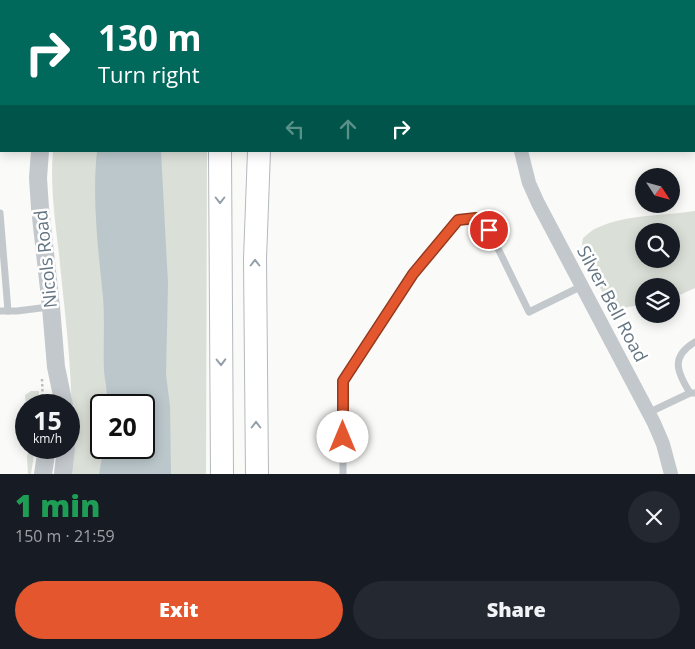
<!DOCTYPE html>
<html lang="en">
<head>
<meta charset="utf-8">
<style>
	:root { --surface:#171b24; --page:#242831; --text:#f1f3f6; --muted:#9ea1a6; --accent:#e4572e }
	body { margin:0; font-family:"Open Sans",sans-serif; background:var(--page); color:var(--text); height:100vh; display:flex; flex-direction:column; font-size:19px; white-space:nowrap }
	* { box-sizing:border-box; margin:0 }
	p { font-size:16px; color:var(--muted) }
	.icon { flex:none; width:28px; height:28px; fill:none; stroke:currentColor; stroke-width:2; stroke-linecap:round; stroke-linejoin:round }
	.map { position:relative; height:474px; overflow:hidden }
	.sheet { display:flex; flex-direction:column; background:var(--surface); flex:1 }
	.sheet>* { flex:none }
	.guide { position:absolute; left:0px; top:0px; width:695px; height:152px; box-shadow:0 2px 12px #0003; background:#00695c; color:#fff; overflow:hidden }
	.needle { width:32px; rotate:126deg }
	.fabs { position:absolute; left:635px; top:168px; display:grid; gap:10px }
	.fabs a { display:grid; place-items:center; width:45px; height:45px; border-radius:50%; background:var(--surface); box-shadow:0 2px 12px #0003; font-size:25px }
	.speed { position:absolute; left:15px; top:394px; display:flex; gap:10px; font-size:25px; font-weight:700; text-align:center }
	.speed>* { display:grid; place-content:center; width:65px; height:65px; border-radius:50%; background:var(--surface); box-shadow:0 2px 12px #0003; line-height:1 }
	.speed small { font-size:12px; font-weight:400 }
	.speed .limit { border:2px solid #111; border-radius:8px; background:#fff; color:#111 }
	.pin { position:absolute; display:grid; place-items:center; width:42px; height:42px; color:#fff; margin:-21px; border:2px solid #fff; border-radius:50%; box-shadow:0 1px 5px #0007 }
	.me { position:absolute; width:55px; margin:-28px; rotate:0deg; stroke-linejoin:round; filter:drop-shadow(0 0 4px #0008) }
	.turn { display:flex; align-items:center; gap:18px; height:105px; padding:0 15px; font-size:22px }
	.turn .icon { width:65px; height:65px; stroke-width:2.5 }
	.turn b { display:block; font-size:35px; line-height:42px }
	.lanes { display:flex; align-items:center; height:48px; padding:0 15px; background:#0003; justify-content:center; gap:25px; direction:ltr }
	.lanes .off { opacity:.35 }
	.round { display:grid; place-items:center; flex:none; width:52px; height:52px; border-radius:26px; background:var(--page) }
	.headline { display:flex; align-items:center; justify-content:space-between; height:85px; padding:0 15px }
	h1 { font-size:30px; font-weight:800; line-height:38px; color:#1e9e55 }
	.cta { display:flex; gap:10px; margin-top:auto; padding:10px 15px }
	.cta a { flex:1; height:58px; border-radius:30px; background:var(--accent); color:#fff; font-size:20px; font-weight:800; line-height:58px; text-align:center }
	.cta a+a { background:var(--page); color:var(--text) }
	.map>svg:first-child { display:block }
	.built { fill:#e8e9e9 }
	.green { fill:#dadfd7; fill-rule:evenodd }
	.water { fill:#bbc7cb }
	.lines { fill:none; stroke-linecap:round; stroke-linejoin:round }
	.trunk-casing { stroke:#b4b9bd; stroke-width:24 }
	.path { stroke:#bbbfc2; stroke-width:2.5; stroke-dasharray:2.5 2.5; stroke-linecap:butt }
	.service { stroke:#c3c8cc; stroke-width:7 }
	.minor { stroke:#c3c8cc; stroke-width:14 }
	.tertiary { stroke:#c3c8cc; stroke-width:18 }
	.trunk { stroke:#fff; stroke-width:22 }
	.oneway { stroke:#939fa8 }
	.route-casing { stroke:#94391e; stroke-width:12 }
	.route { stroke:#e4572e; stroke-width:9 }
	.labels { text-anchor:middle; stroke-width:5; stroke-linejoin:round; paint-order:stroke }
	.street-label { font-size:18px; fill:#657683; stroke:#fff }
</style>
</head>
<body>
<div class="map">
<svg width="695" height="474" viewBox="0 0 695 474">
	<rect width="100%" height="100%" fill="#fafaf8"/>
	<!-- built -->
	<path class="built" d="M0,0H104L1,1V110Z"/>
	<!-- green -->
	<g class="green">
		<path d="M116,0H214L116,1Z"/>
		<path d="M53,151H207L206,474H69C77,400 66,327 59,254C55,220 50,186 53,151ZM101,405H144V448H101Z"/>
		<path d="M695,211V288L671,299V286H644V304L618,309L608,303L581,251L583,238C588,234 593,229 599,227C629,214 663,216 695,211ZM671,231V259H644V231Z"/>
		<path d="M31,391H39V405H26V408L25,395Z"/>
		<path d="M29,448H35L31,474H28L27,457Z"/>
	</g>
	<!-- water -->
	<path class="water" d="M97,151H161L168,284L166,375L170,406L171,474H99L104,448H144V405H107C108,393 105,382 104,371C103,346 105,322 103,297C98,248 92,200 97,151Z"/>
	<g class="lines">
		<defs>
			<g id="trunk">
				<path d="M228,1L229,0"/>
				<path d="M278,1V0"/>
				<path d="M220,151L222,474"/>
				<path d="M257,474L255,259L259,151"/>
			</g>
		</defs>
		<!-- trunk casing -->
		<use href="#trunk" class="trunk-casing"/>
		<!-- path -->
		<g class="path">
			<path d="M0,128H1"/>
			<path d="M42,379L43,405"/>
		</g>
		<!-- service -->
		<g class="service">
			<path d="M498,1L499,0"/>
			<path d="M0,213L8,311"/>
			<path d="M0,311H17L49,307"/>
			<path d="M690,393C677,372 670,357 695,342"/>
			<path d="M648,413L690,393H695"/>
			<path d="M343,474V381L413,274L458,220L476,218L489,230L529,312L582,286"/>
		</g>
		<!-- minor -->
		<g class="minor">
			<path d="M568,1V0"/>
			<path d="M521,151L529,183L538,203L654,423L663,444L671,474"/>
		</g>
		<!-- tertiary -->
		<g class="tertiary">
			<path d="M103,1L104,0"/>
			<path d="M0,109L1,110"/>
			<path d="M40,151L38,178L40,208L51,307L56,367L64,405"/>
			<path d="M43,474L47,448"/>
			<path d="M63,474L66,448"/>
		</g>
		<!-- trunk -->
		<use href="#trunk" class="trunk"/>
	</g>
	<!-- one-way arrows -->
	<defs><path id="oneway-chevron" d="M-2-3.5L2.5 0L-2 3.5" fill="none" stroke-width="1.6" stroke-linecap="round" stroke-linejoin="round" transform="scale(1.25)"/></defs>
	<g class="oneway">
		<use href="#oneway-chevron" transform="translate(220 200) rotate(90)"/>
		<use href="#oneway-chevron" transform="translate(255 263) rotate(-90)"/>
		<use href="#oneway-chevron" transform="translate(221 362) rotate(89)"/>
		<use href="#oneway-chevron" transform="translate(256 425) rotate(-90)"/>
	</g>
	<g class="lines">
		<defs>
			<path id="route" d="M343,437V381L413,274L458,220L476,218L489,230"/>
		</defs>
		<!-- route casing -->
		<use href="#route" class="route-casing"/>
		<!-- route -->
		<use href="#route" class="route"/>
	</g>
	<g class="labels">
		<!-- street labels -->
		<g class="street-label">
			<text transform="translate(46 259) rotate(-96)" y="6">Nicols Road</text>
			<text transform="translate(612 304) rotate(62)" y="6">Silver Bell Road</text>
		</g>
	</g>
</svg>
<div class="fabs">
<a><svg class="needle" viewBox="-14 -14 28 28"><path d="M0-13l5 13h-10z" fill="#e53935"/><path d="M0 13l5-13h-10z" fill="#9ea1a6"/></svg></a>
<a><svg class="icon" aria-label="search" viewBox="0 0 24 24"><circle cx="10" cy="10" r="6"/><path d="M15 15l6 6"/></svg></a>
<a><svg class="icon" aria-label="layers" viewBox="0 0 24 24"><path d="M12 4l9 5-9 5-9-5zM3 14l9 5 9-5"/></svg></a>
</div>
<div class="speed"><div>15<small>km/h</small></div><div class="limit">20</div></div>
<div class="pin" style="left:489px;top:230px;background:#d93025"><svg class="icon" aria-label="arrive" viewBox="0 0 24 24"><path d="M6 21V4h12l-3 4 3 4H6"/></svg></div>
<svg class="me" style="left:343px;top:437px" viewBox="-20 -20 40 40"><circle r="19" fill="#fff"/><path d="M0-13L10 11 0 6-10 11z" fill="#e4572e"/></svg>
<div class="guide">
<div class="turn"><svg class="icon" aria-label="right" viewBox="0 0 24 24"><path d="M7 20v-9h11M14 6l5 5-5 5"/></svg><div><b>130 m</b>Turn right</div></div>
<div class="lanes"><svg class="icon off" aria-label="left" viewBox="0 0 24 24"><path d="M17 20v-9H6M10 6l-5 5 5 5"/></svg><svg class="icon off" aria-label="ahead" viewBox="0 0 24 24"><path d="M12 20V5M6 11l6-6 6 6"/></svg><svg class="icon" aria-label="right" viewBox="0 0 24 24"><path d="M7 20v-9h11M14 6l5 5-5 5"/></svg></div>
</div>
</div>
<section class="sheet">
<div class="headline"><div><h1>1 min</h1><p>150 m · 21:59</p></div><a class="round"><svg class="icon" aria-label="close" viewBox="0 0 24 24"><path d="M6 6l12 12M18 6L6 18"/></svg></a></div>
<div class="cta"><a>Exit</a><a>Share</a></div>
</section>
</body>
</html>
